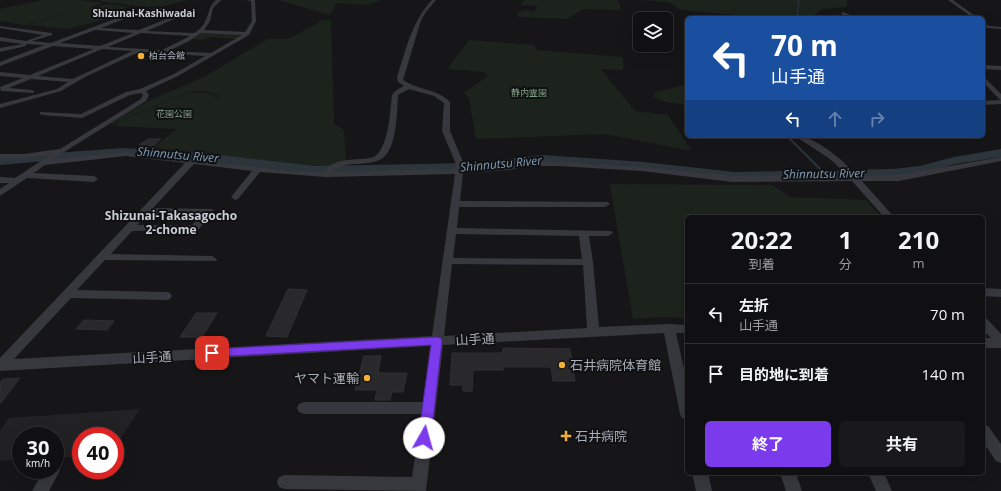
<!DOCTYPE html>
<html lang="ja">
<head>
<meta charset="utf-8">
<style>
	:root { --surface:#101012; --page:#19191b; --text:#f1f3f6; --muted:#9c9d9f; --line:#303032; --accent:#7c3aed }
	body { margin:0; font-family:"Open Sans","Noto Sans JP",sans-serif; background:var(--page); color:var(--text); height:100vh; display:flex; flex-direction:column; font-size:15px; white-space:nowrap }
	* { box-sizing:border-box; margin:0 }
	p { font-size:13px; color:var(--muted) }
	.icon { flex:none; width:22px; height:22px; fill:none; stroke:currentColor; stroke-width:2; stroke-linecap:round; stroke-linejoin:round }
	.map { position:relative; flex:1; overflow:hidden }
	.side { position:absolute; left:685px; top:215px; width:300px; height:260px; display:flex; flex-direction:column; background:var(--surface); border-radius:6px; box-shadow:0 4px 16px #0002,0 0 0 1px var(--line) }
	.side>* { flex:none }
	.guide { position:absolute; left:685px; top:16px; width:300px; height:122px; border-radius:6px; box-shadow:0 4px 16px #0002,0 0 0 1px var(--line); background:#1a4fa0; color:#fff; overflow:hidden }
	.tools { position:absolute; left:633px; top:12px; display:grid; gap:8px }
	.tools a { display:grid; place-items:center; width:40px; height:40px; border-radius:6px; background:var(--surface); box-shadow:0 4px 16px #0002,0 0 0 1px var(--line); font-size:20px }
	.speed { position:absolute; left:12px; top:427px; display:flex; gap:8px; font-size:20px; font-weight:700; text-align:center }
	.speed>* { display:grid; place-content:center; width:52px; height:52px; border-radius:50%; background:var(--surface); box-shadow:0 4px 16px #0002,0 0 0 1px var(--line); line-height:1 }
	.speed small { font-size:10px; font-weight:400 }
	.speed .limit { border:6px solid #d22; background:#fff; color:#111 }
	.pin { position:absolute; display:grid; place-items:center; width:34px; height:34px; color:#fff; margin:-17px; border-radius:8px; box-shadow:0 2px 6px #0006 }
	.me { position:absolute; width:44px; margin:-22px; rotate:7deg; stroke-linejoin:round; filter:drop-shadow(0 0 3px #0008) }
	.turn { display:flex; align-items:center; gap:14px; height:84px; padding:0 20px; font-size:18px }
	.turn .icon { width:52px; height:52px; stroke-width:2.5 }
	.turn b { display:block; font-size:28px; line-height:34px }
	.lanes { display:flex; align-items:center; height:38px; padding:0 20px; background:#0003; justify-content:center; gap:20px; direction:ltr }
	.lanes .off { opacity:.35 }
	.eta { display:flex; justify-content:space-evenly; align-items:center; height:68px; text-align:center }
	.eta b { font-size:24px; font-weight:700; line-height:28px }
	.primary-button { display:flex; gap:8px; margin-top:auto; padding:8px 20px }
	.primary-button a { flex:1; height:46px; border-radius:6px; background:var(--accent); color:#fff; font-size:16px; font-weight:700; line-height:46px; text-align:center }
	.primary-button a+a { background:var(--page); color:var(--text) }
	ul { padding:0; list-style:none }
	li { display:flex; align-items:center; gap:12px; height:60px; padding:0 20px; border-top:1px solid var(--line) }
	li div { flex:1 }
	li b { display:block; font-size:15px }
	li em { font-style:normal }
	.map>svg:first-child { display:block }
	.built { fill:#222225 }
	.green { fill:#1c231d }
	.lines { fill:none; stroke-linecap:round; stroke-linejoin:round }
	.stream-far1 { stroke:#2c353c; stroke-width:1 }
	.stream { stroke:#2c353c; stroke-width:2 }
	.river { fill:#2c353c; fill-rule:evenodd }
	.building { fill:#29292c; stroke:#303034 }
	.minor { fill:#37383d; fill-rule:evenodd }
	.route { fill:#7c3aed; stroke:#51269a }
	.poi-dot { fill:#f2b134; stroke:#111113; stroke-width:1.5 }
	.labels { text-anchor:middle; stroke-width:4; stroke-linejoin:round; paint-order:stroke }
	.far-poi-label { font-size:9px; fill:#a8adb8; stroke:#111113; text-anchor:start }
	.far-park-label { font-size:9px; fill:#7fa381; stroke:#111113 }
	.far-neighbourhood-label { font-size:10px; font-weight:bold; fill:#c9ccd4; stroke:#111113 }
	.water-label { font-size:12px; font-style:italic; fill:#7f9bb3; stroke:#111113 }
	.neighbourhood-label { font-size:12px; font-weight:bold; fill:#c9ccd4; stroke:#111113 }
	.near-street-label { font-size:13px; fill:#a8adb8; stroke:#111113 }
	.near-poi-label { font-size:13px; fill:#a8adb8; stroke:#111113; text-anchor:start }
</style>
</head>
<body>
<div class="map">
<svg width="1001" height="491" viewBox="0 0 1001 491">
	<rect width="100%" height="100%" fill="#161618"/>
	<!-- built -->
	<path class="built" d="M140,409L115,447V436H81V457H55V436H21V459L0,461V431L9,418Z"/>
	<!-- green -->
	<g class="green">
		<path d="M42,0H80L103,3L86,9L107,4L130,7L112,12L113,17L111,18L67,29L28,25L71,12L25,25L0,21V9Z"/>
		<path d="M102,0H188L159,7V6L146,7L98,1Z"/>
		<path d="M278,0H381L368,5L336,3L330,15Z"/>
		<path d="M524,0H618L621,10L583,9L567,19L519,17L517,15L519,12L527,10L535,12L537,6L521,5Z"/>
		<path d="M639,0H847V7L822,9L811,18H770L681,10L669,2Z"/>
		<path d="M323,20H331L334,124L344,130L346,160L327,168L153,148L177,129L115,126L120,121L190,92L207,93L218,96L209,104L220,96L209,92L191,91L119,121L115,124H110L148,101L202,78L268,39H289Z"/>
		<path d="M201,32L242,34L236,39L211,37L202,40L191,39Z"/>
		<path d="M469,40L534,45L537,50L623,57V70L601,69L635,111L668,115L692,151L606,134L476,139L469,98L464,93L488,76L484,72L447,69Z"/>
		<path d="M687,84V105L666,102L653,97L656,92Z"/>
		<path d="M614,184L772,185L790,197L866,200L881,217H687V318L663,317L633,319L610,185Z"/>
	</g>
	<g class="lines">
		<!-- stream-far1 -->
		<path class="stream-far1" d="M797,18L799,0"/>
		<!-- stream -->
		<path class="stream" d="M787,136L825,174"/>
		<!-- river -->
		<path class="river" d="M123,148L192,152L315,166L471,163L543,155L644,162L734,172L893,169L920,166L954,157L1001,149V157L955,164L920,174L893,177L734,180L644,170L543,163L471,171L315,174L192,160L123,154L0,165V157Z"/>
	</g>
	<!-- building -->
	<g class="building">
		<path d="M148,139H161L153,146L139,145Z"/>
		<path d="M288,289L307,290L287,337L266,336Z"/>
		<path d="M196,313H217L202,337H180Z"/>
		<path d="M84,320L114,321L107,330L76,329Z"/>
		<path d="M503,348L570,349L575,381H553L551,367H503V370H473L472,392L463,391V385H450L452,353H503Z"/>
		<path d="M364,356H381L378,373H407L403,392H392L390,400H375L377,390H355Z"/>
		<path d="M20,378L0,404V382L3,379Z"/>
	</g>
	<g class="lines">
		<!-- minor -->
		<g class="minor">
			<path d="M216,0H221L213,8L210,21L204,30L245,32L252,21L251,1L245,0H255L256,21L249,35L178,76L146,91L149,95L146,101L53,159L126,152L292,171L324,172C337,155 356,162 374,157C389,147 390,112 392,95L395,91L404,86L398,82L397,77C406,50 412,21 432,0H436L426,12L421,20L403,80C418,90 438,89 450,102V131L464,164V168L509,166L529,162H558L642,167L732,176H848L830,159L795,136C816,136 844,161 857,176L899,175L1001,157V161L899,181H862L894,217H884L852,181L732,182L642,171L558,166H529L509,170L463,173L460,201L608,202L610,204L605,207H459L457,228L611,231L613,233L608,236H589L593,262L599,327L669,324L687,325V333H676L687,382V420L682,418L680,414L664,333L443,345L426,491L285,489L279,487L277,482L279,477L285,475L412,477L421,414H304L299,412L297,408L299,404L304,402H423L430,346L0,371V358L185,163L126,156L45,165L34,173L94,176L98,179L94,182L27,178L0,196V189L9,183H0V177L15,178L50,155L24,158H0V154H24L60,149L141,99L143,95L141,93L130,95L82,118L42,115L40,114V112L81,114L126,92L140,89L174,74L205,56L139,52L85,77L61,91L0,108V104L57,89L68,82L31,79L9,88L32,90L34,91V93L1,91L0,87L23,78L0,76V72L30,75L94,49L53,46L0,66V62L44,45L26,44V46L0,52V48L23,44L0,41V37L26,41L43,35L0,28V26L52,33V35L32,41L51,43L120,17L156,8L192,11L147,31L194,33C199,30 204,26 206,19C210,11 209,6 216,0ZM156,10L184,12L139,30L101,28L124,19ZM95,30H97L133,33L100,46L60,43ZM141,33L190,36L162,50L108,47ZM201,33L242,35L211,53L169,51L189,41ZM102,49L132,51L73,79L38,76ZM409,89L434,96L444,103L442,131L456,164L455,169L332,172C339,165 348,164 357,164C366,163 377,163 384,157C397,146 397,111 398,95ZM194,164L252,171L231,197L235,200L238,199L260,172L326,177L455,174L432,336L14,359L71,298L166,300L170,299L172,296L170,293L166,292L77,290L105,260L216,261L217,259L212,256L111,254L132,231L198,230L214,211L212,209L153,208ZM148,214H202L192,225H137ZM456,234L579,236L582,259L453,258ZM452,264L583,265L587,328L444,336Z"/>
			<path d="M948,0H953L978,18H973Z"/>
			<path d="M843,12L855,17V18H849L841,14Z"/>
			<path d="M983,23L989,26L1001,27V29L988,28L983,26Z"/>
			<path d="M983,65L1001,66V70L983,69Z"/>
			<path d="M983,76L1001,94V100L999,99L983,82Z"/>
			<path d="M1001,100V104L983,105V101Z"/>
			<path d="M983,288L1001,289V297L983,296Z"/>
			<path d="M983,318L987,319L1001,334V348H983V338H991L983,330Z"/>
			<path d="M983,424L988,426L1001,444V463L996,461L983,442Z"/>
			<path d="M55,464L57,465L60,470L49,491H32L44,470H55Z"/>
			<path d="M692,473H708L712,491H696Z"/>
			<path d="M780,473H796L802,491H786Z"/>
			<path d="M868,473H884L892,491H876Z"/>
		</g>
	</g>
	<!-- route -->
	<path class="route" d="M437,337L441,338L442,341L431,438L429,443L424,444L420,443L418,438L431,345L212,357L208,356L206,353L208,350L212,349Z"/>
	<!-- markers -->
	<g class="poi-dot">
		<circle cx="141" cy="56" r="4"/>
		<circle cx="562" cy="365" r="4"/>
		<circle cx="367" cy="378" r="4"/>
		<path d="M564 430h4v4h4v4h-4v4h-4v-4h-4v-4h4z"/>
	</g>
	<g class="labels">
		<!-- far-poi labels -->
		<g class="far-poi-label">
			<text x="149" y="59">柏台会館</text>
		</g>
		<!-- far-park labels -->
		<g class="far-park-label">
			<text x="529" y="96">静内霊園</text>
			<text x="174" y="117">花園公園</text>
		</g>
		<!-- far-neighbourhood labels -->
		<g class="far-neighbourhood-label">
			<text x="144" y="17">Shizunai-Kashiwadai</text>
		</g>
		<!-- water labels -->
		<g class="water-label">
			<text transform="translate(178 155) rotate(5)" y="4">Shinnutsu River</text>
			<text transform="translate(501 164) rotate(-5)" y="4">Shinnutsu River</text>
			<text transform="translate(824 174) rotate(-1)" y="4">Shinnutsu River</text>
		</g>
		<!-- neighbourhood labels -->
		<g class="neighbourhood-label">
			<text x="171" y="220">Shizunai-Takasagocho<tspan x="171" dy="14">2-chome</tspan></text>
		</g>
		<!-- near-street labels -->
		<g class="near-street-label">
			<text transform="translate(475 339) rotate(-3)" y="5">山手通</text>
			<text transform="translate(152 357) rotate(-3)" y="5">山手通</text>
		</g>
		<!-- near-poi labels -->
		<g class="near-poi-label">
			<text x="570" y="370">石井病院体育館</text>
			<text x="359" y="383" text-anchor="end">ヤマト運輸</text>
			<text x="575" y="441">石井病院</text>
		</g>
	</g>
</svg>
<div class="tools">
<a><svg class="icon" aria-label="layers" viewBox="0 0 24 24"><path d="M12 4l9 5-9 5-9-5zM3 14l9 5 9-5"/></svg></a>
</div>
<div class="speed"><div>30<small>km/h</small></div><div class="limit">40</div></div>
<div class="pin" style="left:212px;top:353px;background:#d93025"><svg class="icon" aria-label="arrive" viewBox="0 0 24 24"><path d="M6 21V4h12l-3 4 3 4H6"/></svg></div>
<svg class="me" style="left:424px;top:438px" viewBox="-20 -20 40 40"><circle r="19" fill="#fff"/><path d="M0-13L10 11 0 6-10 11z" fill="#7c3aed"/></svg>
<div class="guide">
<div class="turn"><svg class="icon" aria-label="left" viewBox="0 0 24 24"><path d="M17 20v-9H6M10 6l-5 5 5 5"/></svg><div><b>70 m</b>山手通</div></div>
<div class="lanes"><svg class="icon" aria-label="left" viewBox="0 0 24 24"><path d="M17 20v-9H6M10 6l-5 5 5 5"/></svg><svg class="icon off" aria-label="ahead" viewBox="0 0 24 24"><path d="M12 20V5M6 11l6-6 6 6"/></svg><svg class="icon off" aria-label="right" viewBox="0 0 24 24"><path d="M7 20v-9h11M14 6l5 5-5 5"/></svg></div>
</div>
<section class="side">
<div class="eta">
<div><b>20:22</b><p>到着</p></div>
<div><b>1</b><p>分</p></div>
<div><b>210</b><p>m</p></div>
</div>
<ul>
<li><svg class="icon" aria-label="left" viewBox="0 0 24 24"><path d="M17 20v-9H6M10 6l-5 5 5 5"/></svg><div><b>左折</b><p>山手通</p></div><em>70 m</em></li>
<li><svg class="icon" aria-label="arrive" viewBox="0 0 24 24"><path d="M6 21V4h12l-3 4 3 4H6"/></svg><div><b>目的地に到着</b></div><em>140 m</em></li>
</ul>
<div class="primary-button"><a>終了</a><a>共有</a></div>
</section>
</div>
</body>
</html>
